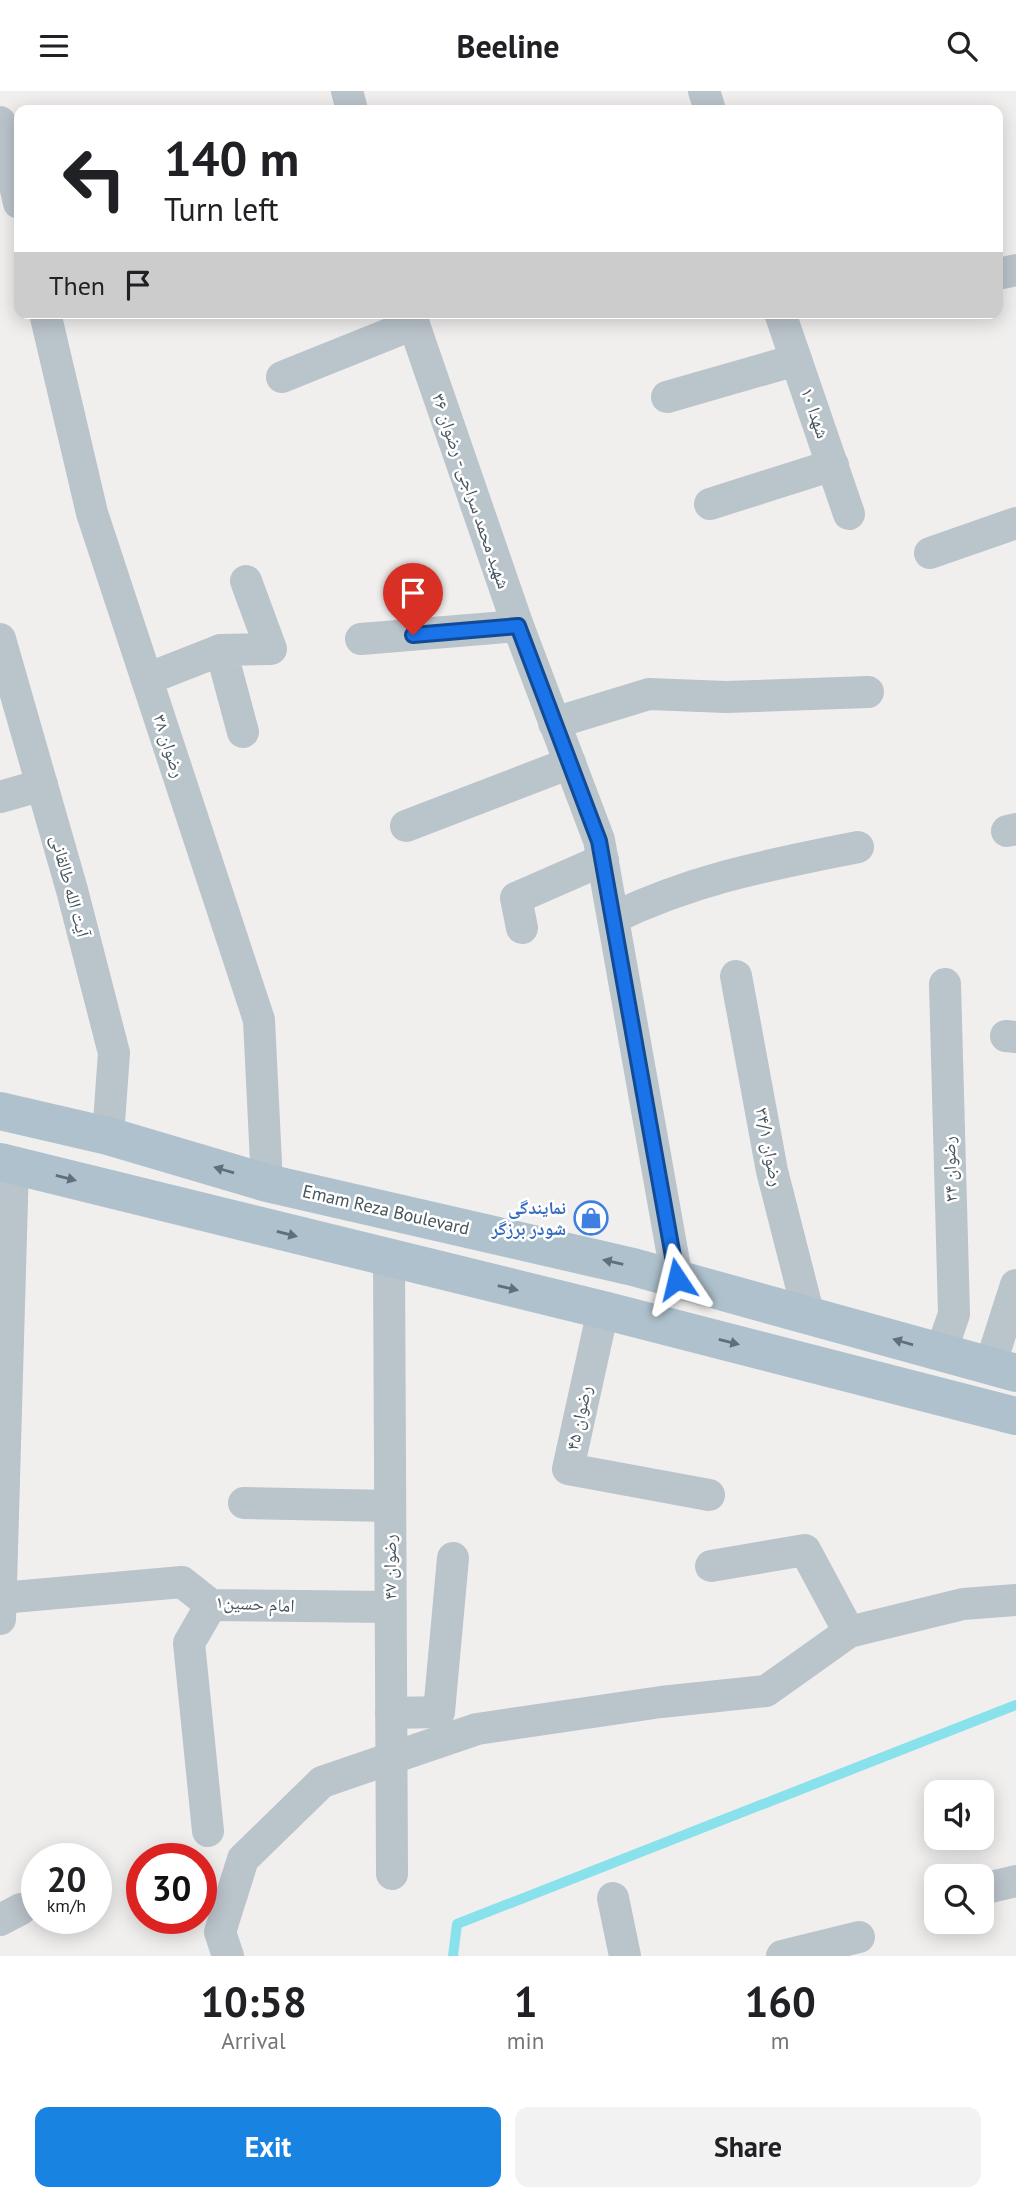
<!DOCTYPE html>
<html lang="en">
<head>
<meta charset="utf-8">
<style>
	:root { --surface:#fff; --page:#f2f2f2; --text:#202124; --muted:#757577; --accent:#1883e1 }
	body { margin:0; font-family:"PT Sans","Noto Naskh Arabic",sans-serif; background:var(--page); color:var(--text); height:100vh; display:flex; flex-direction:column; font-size:26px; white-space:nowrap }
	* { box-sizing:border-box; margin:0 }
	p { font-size:23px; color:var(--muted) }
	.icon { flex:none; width:38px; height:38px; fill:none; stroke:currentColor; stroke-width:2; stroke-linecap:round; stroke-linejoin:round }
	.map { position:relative; height:1865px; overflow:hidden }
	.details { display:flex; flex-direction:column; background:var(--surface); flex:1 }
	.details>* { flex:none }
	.top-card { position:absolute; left:14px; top:14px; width:989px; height:214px; border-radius:14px; box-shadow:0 4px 18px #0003; background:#fff; color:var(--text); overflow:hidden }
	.tools { position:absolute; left:924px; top:1689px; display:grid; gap:14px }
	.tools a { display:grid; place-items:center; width:70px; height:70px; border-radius:14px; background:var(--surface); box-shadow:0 4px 18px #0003; font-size:35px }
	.speed { position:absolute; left:21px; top:1752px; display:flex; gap:14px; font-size:35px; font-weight:700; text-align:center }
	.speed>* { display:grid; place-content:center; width:91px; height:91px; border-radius:50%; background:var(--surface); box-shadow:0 4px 18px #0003; line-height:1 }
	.speed small { font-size:18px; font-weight:400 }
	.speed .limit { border:10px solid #d22; background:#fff; color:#111 }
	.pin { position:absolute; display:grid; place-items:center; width:60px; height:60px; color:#fff; margin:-72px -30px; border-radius:50% 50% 50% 0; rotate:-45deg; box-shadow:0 0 7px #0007 }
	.pin .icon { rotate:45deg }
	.me { position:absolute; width:77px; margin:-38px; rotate:350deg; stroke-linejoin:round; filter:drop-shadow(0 0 5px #0008) }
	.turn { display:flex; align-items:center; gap:24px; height:147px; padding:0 35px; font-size:32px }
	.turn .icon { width:91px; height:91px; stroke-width:2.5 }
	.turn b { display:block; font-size:49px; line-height:60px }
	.then { display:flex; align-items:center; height:66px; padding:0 35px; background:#0003; gap:14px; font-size:26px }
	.eta { display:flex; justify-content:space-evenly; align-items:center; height:119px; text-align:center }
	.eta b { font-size:42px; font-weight:600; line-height:49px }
	.cta { display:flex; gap:14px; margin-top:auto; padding:14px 35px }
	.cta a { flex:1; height:80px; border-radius:14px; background:var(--accent); color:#fff; font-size:28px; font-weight:600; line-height:80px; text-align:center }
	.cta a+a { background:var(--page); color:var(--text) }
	header { display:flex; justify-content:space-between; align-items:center; height:91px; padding:0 35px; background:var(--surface); font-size:32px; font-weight:600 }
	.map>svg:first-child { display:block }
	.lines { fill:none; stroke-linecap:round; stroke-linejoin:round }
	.stream { stroke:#89e1ec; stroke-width:10 }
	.minor { stroke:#bac4cb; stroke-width:32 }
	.major { stroke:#aec1cd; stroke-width:38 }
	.oneway { fill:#606f78 }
	.route-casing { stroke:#114b97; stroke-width:18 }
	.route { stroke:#1a73e8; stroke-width:12 }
	.labels { text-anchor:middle; stroke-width:5; stroke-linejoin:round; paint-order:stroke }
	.street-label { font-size:18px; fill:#46545c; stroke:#fff }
	.shop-label { font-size:18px; font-weight:bold; fill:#366cbe; stroke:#fff; text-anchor:end }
</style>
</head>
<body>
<header><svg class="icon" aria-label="menu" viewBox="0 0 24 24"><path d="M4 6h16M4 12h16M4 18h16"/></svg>Beeline<svg class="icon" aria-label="search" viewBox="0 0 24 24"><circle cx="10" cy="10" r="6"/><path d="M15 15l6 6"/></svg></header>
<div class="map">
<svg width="1016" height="1865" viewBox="0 0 1016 1865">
	<rect width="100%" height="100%" fill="#f1eeee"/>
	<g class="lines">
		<!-- stream -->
		<path class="stream" d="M453,1865L457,1833L1016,1614"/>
		<!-- minor -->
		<g class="minor">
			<path d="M347,0L352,19"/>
			<path d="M704,0L710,19"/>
			<path d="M0,31L19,112"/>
			<path d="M998,183L1016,179"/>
			<path d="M45,222L92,422L259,929L267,1092"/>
			<path d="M410,222L518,535L599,749L677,1188"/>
			<path d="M780,222L849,423"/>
			<path d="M282,286L414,233"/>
			<path d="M667,306L796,269"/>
			<path d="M710,413L833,374"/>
			<path d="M930,462L1016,432"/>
			<path d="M0,548L72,799L114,962L108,1045"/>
			<path d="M361,548L518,535"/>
			<path d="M147,588L221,559"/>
			<path d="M554,632L649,603L726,606L868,601"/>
			<path d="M243,641L221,559L271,558L246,490"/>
			<path d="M0,706L42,694"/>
			<path d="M406,735L570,672"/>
			<path d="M1007,740L1016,738"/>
			<path d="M613,827C696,787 769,774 858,756"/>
			<path d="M522,837L516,807L603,769"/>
			<path d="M736,885L772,1080L809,1225"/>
			<path d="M1006,945L1016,946"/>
			<path d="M389,1169L392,1783"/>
			<path d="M603,1219L568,1378L709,1404"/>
			<path d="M941,1261L954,1223L945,893"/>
			<path d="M990,1275L1016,1194"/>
			<path d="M244,1412L390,1415"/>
			<path d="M711,1475L805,1459L849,1541"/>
			<path d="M1,1507L182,1491L211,1514L390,1516"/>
			<path d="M0,1528L13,1074"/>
			<path d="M391,1622L439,1621L453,1467"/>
			<path d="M208,1740L189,1552L211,1514"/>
			<path d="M982,1798L1016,1790"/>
			<path d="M613,1807L625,1865"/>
			<path d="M0,1829L21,1818"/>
			<path d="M228,1865L220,1841L243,1768L322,1691L477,1638L661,1611L766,1600L849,1541L963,1513L1016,1509"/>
			<path d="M782,1865L859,1846"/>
		</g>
		<!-- major -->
		<g class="major">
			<path d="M0,1020L108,1045L267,1092L633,1176L1016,1282"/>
			<path d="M0,1071L603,1219L1016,1325"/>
		</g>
	</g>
	<!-- one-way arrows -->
	<defs><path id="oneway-solid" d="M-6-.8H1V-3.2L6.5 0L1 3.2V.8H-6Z" transform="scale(1.75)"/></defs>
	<g class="oneway">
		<use href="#oneway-solid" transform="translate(224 1079) rotate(-164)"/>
		<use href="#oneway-solid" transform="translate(66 1087) rotate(14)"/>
		<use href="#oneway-solid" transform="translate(287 1143) rotate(14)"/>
		<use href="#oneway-solid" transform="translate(613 1171) rotate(-167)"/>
		<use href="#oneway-solid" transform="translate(508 1197) rotate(13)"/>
		<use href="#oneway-solid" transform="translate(729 1251) rotate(14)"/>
		<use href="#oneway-solid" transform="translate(903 1251) rotate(-164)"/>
	</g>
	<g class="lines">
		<defs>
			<path id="route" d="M413,544L518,535L599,750L677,1188"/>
		</defs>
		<!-- route casing -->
		<use href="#route" class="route-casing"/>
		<!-- route -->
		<use href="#route" class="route"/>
	</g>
	<!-- icons -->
	<defs>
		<symbol id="shop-ring" viewBox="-11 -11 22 22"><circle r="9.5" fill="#fff" stroke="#3f7fe0" stroke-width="1.5"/><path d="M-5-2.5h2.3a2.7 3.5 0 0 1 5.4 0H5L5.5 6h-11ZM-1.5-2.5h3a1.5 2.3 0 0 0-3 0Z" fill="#3f7fe0"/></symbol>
	</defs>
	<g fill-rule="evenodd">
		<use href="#shop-ring" x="572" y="1108" width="38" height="38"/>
	</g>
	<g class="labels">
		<!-- street labels -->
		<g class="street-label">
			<text transform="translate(815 322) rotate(71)" y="6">شهدا ۱۰</text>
			<text transform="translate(471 400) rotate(71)" y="6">شهید محمد سراجی - رضوان ۳۶</text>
			<text transform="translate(169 655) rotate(72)" y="6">رضوان ۳۸</text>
			<text transform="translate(70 795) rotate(75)" y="6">آیت الله طالقانی</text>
			<text transform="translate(769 1056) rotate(79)" y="6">رضوان ۳۴/۱</text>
			<text transform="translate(950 1078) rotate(-92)" y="6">رضوان ۳۴</text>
			<text transform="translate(386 1119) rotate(13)" y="6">Emam Reza Boulevard</text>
			<text transform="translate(579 1327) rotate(-78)" y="6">رضوان ۴۵</text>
			<text transform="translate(390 1476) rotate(-90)" y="6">رضوان ۴۷</text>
			<text transform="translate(255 1513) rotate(3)" y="6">امام حسین۱</text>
		</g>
		<!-- shop labels -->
		<g class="shop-label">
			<text x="566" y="1123">نمایندگی<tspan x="566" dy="21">شودر برزگر</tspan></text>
		</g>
	</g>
</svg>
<div class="tools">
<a><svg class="icon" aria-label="sound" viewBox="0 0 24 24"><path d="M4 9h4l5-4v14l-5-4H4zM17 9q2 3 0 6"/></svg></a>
<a><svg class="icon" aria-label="search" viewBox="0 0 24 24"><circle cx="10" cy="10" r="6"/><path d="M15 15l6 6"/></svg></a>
</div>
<div class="speed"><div>20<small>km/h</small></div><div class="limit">30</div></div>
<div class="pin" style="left:413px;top:544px;background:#d93025"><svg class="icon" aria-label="arrive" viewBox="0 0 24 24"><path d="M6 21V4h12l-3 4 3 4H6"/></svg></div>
<svg class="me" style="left:677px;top:1188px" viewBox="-20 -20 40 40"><path d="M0-17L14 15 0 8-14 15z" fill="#1a73e8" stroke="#fff" stroke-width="4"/></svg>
<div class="top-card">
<div class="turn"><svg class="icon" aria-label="left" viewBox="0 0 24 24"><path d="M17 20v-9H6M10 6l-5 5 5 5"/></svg><div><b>140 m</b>Turn left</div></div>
<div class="then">Then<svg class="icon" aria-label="arrive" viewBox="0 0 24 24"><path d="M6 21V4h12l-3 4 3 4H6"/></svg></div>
</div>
</div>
<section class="details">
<div class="eta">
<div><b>10:58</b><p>Arrival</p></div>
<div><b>1</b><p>min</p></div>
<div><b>160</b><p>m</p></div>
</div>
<div class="cta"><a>Exit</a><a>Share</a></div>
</section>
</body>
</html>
